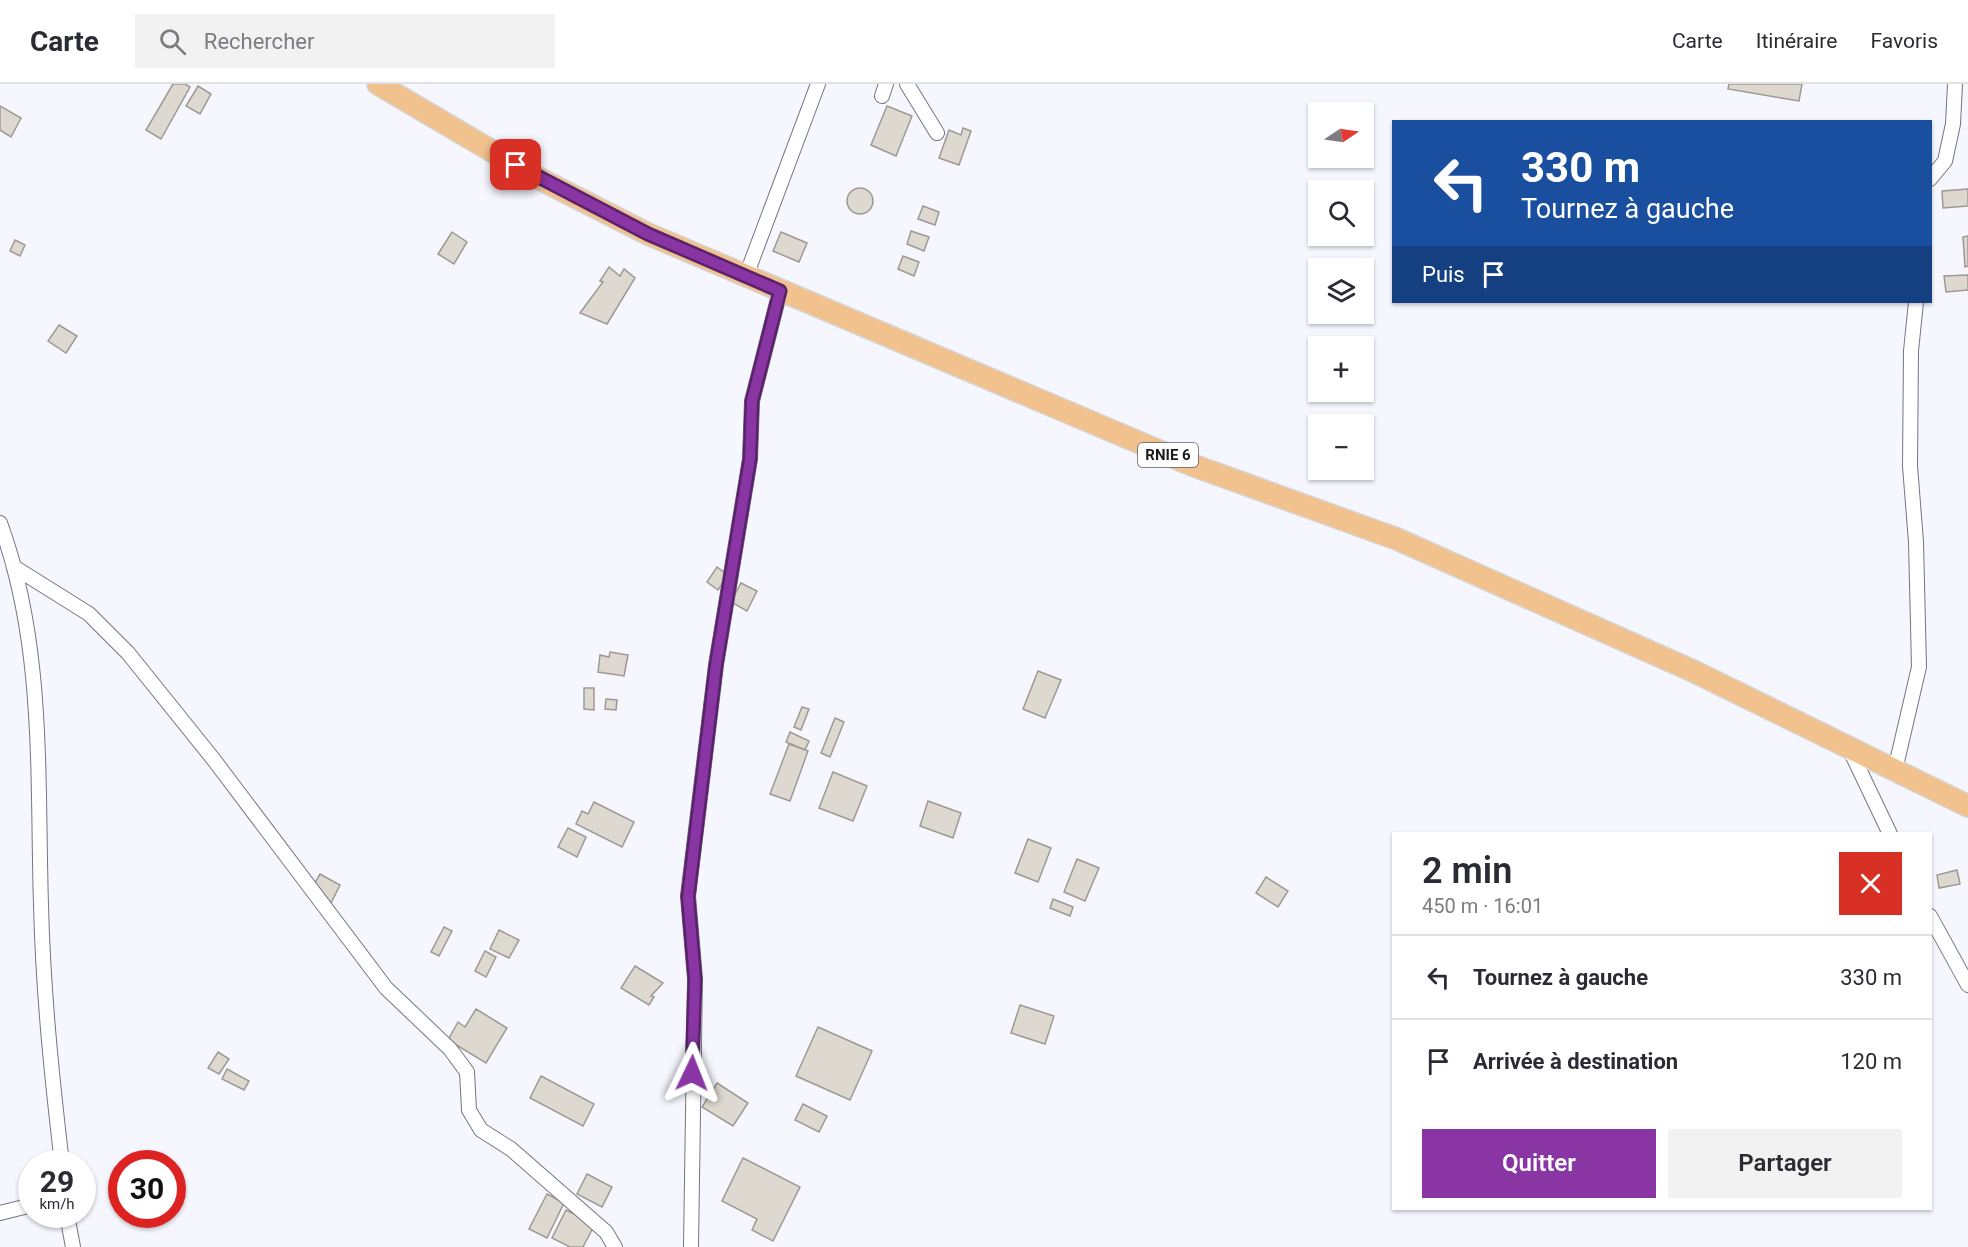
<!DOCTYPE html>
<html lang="fr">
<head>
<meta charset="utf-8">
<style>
	:root { --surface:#fff; --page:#f2f2f3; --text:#2b2b33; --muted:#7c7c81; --line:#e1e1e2; --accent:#8935a3 }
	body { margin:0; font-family:Roboto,sans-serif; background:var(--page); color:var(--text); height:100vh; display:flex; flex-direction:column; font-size:22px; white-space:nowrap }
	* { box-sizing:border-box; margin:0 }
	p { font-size:20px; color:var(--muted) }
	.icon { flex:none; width:33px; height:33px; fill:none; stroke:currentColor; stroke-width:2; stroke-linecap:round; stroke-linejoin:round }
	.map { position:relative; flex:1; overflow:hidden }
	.sheet { position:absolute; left:1392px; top:748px; width:540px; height:378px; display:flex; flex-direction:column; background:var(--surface); border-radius:0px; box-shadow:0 2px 4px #0004 }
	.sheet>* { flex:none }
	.hud { position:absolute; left:1392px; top:36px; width:540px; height:183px; border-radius:0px; box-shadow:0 2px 4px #0004; background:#1a4fa0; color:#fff; overflow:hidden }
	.needle { width:39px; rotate:77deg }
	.buttons { position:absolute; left:1308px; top:18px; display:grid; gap:12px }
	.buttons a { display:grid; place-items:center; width:66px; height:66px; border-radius:0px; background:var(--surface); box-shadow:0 2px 4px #0004; font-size:30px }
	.speed { position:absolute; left:18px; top:1066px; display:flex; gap:12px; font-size:30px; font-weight:700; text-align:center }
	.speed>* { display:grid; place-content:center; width:78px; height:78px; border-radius:50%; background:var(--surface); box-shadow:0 2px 4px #0004; line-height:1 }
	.speed small { font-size:15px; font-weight:400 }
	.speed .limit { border:9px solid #d22; background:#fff; color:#111 }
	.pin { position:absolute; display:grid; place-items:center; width:51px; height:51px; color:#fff; margin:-26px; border-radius:12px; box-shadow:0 3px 9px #0006 }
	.me { position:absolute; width:66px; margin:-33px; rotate:2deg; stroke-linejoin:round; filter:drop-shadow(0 0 4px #0008) }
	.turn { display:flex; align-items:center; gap:21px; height:126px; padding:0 30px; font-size:27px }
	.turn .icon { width:78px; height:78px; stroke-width:2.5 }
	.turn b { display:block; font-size:42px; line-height:51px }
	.then { display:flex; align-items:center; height:57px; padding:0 30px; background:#0003; gap:12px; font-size:22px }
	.round { display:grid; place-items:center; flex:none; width:63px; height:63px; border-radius:0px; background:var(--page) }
	.headline { display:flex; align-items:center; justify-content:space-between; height:102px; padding:0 30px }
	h1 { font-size:36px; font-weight:600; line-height:45px }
	.cta { display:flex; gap:12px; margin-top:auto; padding:12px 30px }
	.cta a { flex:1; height:69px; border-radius:0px; background:var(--accent); color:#fff; font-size:24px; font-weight:600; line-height:69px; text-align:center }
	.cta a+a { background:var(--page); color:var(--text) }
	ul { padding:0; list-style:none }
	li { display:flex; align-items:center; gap:18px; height:84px; padding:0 30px; border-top:2px solid var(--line) }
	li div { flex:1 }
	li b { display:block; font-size:22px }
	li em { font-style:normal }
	header { display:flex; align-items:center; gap:36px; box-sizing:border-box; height:84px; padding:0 30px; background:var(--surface); border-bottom:2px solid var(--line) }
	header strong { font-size:28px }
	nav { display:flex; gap:33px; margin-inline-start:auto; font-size:21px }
	.search { width:420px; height:54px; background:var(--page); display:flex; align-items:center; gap:15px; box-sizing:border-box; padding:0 21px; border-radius:0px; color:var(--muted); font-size:22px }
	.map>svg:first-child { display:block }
	.building { fill:#ddd8d0; stroke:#9e9992; stroke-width:1.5 }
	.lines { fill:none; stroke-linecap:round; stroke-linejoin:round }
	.minor-casing { stroke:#75767e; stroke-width:16 }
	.primary-casing { stroke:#d6d6d7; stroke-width:24 }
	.minor { stroke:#fff; stroke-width:14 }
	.primary { stroke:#f1c18e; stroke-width:21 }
	.route-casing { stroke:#59226a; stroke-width:15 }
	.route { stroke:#8935a3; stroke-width:10 }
	.labels { text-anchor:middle; stroke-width:6; stroke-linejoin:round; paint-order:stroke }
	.shield { fill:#fff; stroke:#606062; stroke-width:1.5 }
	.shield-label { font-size:15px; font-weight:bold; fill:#1c1c1f }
</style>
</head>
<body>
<header>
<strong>Carte</strong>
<div class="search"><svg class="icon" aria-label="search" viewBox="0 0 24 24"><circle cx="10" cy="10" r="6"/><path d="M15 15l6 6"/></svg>Rechercher</div>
<nav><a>Carte</a><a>Itinéraire</a><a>Favoris</a></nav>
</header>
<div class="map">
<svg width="1968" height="1163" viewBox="0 0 1968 1163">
	<rect width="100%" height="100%" fill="#f6f7fe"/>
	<!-- building -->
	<g class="building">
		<path d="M173,0H185L190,3L161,55L146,46Z"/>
		<path d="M1729,0H1802L1799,17L1728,5Z"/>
		<path d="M198,2L211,10L200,30L186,22Z"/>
		<path d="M0,22L21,34L11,53L0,46Z"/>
		<path d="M887,22L912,32L896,72L871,61Z"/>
		<path d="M963,44L971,47L959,81L939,74L949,46L961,51Z"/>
		<circle cx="860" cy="117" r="13"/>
		<path d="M1968,105V122L1943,124L1942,107Z"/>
		<path d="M923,122L939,128L935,141L918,135Z"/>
		<path d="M911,147L929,153L924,167L907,160Z"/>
		<path d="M452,148L467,158L454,180L438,170Z"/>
		<path d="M781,148L807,159L799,178L773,167Z"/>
		<path d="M1968,152V182L1965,183L1963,153Z"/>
		<path d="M15,156L25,161L20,172L10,167Z"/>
		<path d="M903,172L919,178L914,192L898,185Z"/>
		<path d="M609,183L620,192L624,185L635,194L607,240L580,229L603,198L600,197Z"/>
		<path d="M1968,191V206L1946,208L1944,192Z"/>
		<path d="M59,241L77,252L66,269L48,257Z"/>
		<path d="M717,483L728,491L718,506L707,498Z"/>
		<path d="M741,499L757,507L747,527L731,518Z"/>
		<path d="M610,568L628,571L624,592L598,588L600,571L609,573Z"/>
		<path d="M1038,587L1061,596L1045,634L1023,625Z"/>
		<path d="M584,604H594V626L584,625Z"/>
		<path d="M606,615L617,616L616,626L605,625Z"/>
		<path d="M802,623L809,625L801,646L794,643Z"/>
		<path d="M835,634L844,638L830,673L821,669Z"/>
		<path d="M790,648L809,657L805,666L786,658Z"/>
		<path d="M789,660L808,667L790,717L770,710Z"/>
		<path d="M833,688L867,702L853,737L819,724Z"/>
		<path d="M928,717L961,729L953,754L920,742Z"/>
		<path d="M594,718L634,738L622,763L576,740L582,727L588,730Z"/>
		<path d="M568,744L586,753L577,773L558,763Z"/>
		<path d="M1028,755L1051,764L1038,798L1015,789Z"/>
		<path d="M1077,775L1099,784L1085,817L1064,808Z"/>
		<path d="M1957,786L1960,800L1939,804L1937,791Z"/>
		<path d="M320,790L340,801L330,821L309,809Z"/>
		<path d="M1266,793L1288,807L1278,823L1256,809Z"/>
		<path d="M1053,815L1073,823L1070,832L1050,824Z"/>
		<path d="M444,843L452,847L439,872L431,868Z"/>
		<path d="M499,846L519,856L509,874L490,865Z"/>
		<path d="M485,867L496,873L486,893L475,887Z"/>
		<path d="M635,882L663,899L651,912L654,913L649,921L621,904Z"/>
		<path d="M1020,921L1054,932L1045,960L1011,949Z"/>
		<path d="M476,925L507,944L486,979L448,956L458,938L465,943Z"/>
		<path d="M818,943L872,967L850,1016L796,992Z"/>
		<path d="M218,968L229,975L219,990L208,984Z"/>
		<path d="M227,985L249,997L244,1006L222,995Z"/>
		<path d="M541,992L594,1020L583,1042L530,1014Z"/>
		<path d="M717,999L748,1019L733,1042L702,1023Z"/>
		<path d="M803,1020L827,1032L819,1048L795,1036Z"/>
		<path d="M743,1074L800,1103L773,1157L752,1146L757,1135L722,1117Z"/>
		<path d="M587,1090L612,1103L602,1123L577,1110Z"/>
		<path d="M547,1110L564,1119L547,1154L529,1145Z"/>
		<path d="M566,1126L595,1140L583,1163H570L552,1154Z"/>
	</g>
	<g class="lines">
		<defs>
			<g id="minor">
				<path d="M907,0L937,49"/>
				<path d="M882,12L886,0"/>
				<path d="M1930,95L1945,77L1953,40L1955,0"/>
				<path d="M746,192L818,0"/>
				<path d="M0,439C45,561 37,693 41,821C43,908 52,994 62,1080"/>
				<path d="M14,483L89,530L128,569L214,676L386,904L450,965L467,988L469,1026L481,1046L511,1065L606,1148L615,1163"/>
				<path d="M1849,664L1890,750"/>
				<path d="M1895,686L1919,583L1916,458L1910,382L1911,267L1916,218"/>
				<path d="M1930,832L1968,901"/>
				<path d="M0,1129L32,1121"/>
				<path d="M67,1131L73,1163"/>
				<path d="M691,1163L695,895L688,812L716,581L750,375L752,317L780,207"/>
			</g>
			<path id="primary" d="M378,0L536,93L648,150L1192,381L1397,455L1693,587L1968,722"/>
		</defs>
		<!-- minor casing -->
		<use href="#minor" class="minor-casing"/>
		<!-- primary casing -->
		<use href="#primary" class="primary-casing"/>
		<!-- minor -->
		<use href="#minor" class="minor"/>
		<!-- primary -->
		<use href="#primary" class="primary"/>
	</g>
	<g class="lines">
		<defs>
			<path id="route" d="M516,81L648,150L780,207L752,317L750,375L716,581L688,813L695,895L692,989"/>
		</defs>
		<!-- route casing -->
		<use href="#route" class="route-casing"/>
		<!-- route -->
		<use href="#route" class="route"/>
	</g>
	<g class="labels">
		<!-- shield labels -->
		<rect class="shield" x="1138" y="359" width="60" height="24" rx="4.5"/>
		<g class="shield-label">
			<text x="1168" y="376">RNIE 6</text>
		</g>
	</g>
</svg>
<div class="buttons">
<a><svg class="needle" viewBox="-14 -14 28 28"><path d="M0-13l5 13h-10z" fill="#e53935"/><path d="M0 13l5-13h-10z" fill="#7c7c81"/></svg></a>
<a><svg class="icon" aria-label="search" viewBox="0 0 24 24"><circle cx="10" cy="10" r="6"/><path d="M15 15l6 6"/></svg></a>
<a><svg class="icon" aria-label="layers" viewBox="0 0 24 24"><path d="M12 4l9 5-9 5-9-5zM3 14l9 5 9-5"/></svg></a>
<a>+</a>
<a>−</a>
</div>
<div class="speed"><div>29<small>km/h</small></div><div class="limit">30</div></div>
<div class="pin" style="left:516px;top:81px;background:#d93025"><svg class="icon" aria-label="arrive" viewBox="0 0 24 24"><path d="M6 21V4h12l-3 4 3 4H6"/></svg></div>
<svg class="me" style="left:692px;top:989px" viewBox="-20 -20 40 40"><path d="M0-17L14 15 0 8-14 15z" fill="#8935a3" stroke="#fff" stroke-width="4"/></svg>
<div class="hud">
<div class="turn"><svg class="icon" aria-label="left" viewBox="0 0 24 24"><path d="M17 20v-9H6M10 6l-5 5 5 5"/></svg><div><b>330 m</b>Tournez à gauche</div></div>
<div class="then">Puis<svg class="icon" aria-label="arrive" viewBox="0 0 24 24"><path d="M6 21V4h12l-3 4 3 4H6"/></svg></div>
</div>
<section class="sheet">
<div class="headline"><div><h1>2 min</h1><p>450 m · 16:01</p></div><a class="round" style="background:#d93025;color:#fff"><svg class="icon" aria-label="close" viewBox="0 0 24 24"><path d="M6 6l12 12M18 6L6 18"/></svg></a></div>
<ul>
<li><svg class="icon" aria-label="left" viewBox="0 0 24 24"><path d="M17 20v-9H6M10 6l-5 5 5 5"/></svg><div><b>Tournez à gauche</b></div><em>330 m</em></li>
<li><svg class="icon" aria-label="arrive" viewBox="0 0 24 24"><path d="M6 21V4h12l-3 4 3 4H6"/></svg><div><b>Arrivée à destination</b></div><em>120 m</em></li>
</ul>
<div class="cta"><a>Quitter</a><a>Partager</a></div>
</section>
</div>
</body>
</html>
